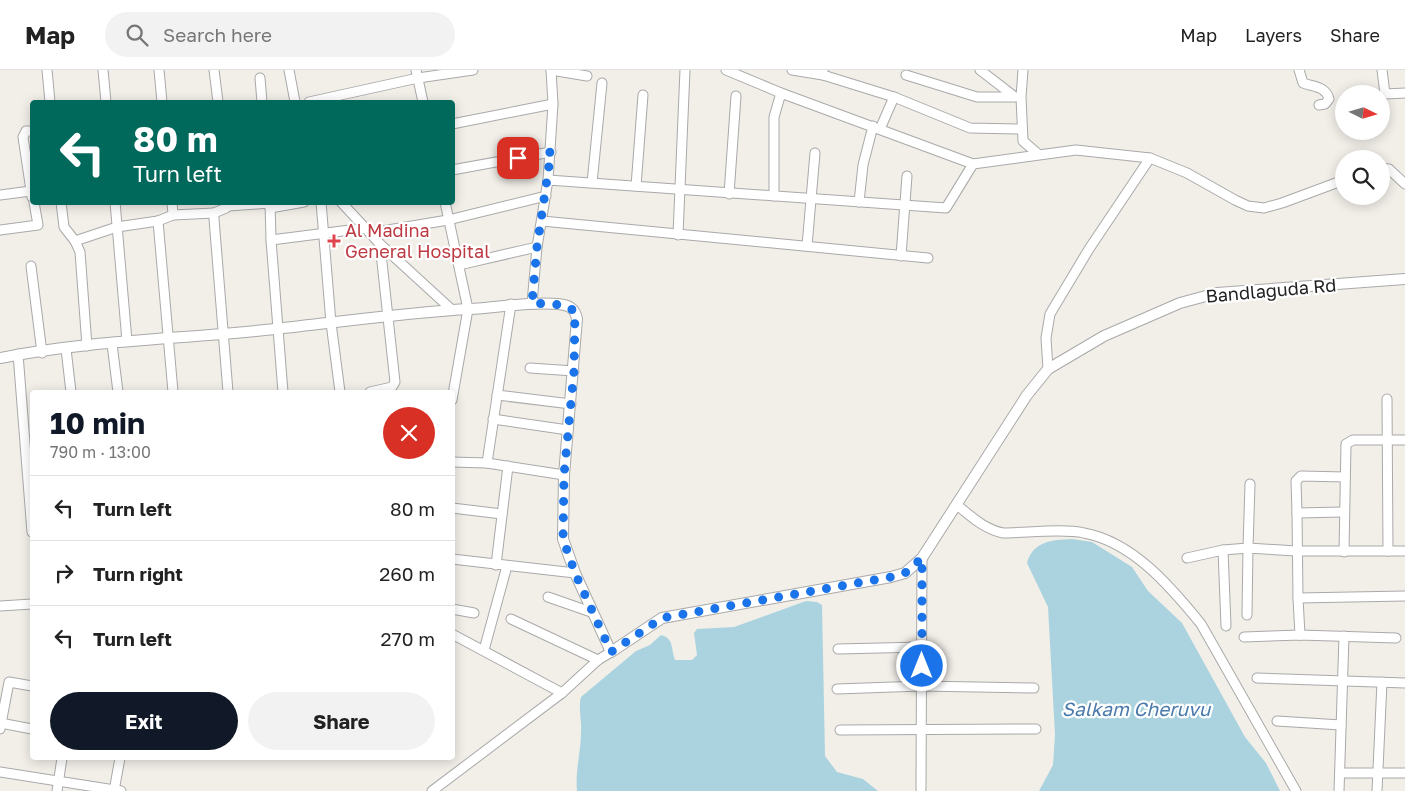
<!DOCTYPE html>
<html lang="en">
<head>
<meta charset="utf-8">
<style>
	:root { --surface:#fff; --page:#f2f2f2; --text:#222; --muted:#767676; --line:#e0e0e0; --accent:#111827 }
	body { margin:0; font-family:"Golos Text",sans-serif; background:var(--page); color:var(--text); height:100vh; display:flex; flex-direction:column; font-size:19px; white-space:nowrap }
	* { box-sizing:border-box; margin:0 }
	p { font-size:16px; color:var(--muted) }
	.icon { flex:none; width:28px; height:28px; fill:none; stroke:currentColor; stroke-width:2; stroke-linecap:round; stroke-linejoin:round }
	.map { position:relative; flex:1; overflow:hidden }
	.sheet { position:absolute; left:30px; top:320px; width:425px; height:370px; display:flex; flex-direction:column; background:var(--surface); border-radius:5px; box-shadow:0 2px 12px #0003 }
	.sheet>* { flex:none }
	.banner { position:absolute; left:30px; top:30px; width:425px; height:105px; border-radius:5px; box-shadow:0 2px 12px #0003; background:#00695c; color:#fff; overflow:hidden }
	.needle { width:32px; rotate:95deg }
	.fabs { position:absolute; left:1335px; top:15px; display:grid; gap:10px }
	.fabs a { display:grid; place-items:center; width:55px; height:55px; border-radius:50%; background:var(--surface); box-shadow:0 2px 12px #0003; font-size:25px }
	.pin { position:absolute; display:grid; place-items:center; width:42px; height:42px; color:#fff; margin:-21px; border-radius:10px; box-shadow:0 2px 8px #0006 }
	.me { position:absolute; width:55px; margin:-28px; rotate:0deg; stroke-linejoin:round; filter:drop-shadow(0 0 4px #0008) }
	.turn { display:flex; align-items:center; gap:18px; height:105px; padding:0 20px; font-size:22px }
	.turn .icon { width:65px; height:65px; stroke-width:2.5 }
	.turn b { display:block; font-size:35px; line-height:42px }
	.round { display:grid; place-items:center; flex:none; width:52px; height:52px; border-radius:26px; background:var(--page) }
	.summary { display:flex; align-items:center; justify-content:space-between; height:85px; padding:0 20px }
	h1 { font-size:30px; font-weight:700; line-height:38px; color:var(--accent) }
	.cta { display:flex; gap:10px; margin-top:auto; padding:10px 20px }
	.cta a { flex:1; height:58px; border-radius:30px; background:var(--accent); color:#fff; font-size:20px; font-weight:700; line-height:58px; text-align:center }
	.cta a+a { background:var(--page); color:var(--text) }
	ul { padding:0; list-style:none }
	li { display:flex; align-items:center; gap:15px; height:65px; padding:0 20px; border-top:1px solid var(--line) }
	li div { flex:1 }
	li b { display:block; font-size:19px }
	li em { font-style:normal }
	header { display:flex; align-items:center; gap:30px; box-sizing:border-box; height:70px; padding:0 25px; background:var(--surface); border-bottom:1px solid var(--line) }
	header strong { font-size:24px }
	nav { display:flex; gap:28px; margin-inline-start:auto; font-size:18px }
	.search { width:350px; height:45px; background:var(--page); display:flex; align-items:center; gap:12px; box-sizing:border-box; padding:0 18px; border-radius:28px; color:var(--muted); font-size:19px }
	.map>svg:first-child { display:block }
	.water { fill:#aad3df }
	.lines { fill:none; stroke-linecap:round; stroke-linejoin:round }
	.minor-casing { stroke:#a9a9a9; stroke-width:11 }
	.tertiary-casing { stroke:#a9a9a9; stroke-width:12 }
	.minor { stroke:#fff; stroke-width:9 }
	.tertiary { stroke:#fff; stroke-width:10 }
	.route { stroke:#1a73e8; stroke-width:9; stroke-dasharray:0 16.2 }
	.health-dot { fill:#e0444e; stroke:#fff; stroke-width:2 }
	.labels { text-anchor:middle; stroke-width:4.5; stroke-linejoin:round; paint-order:stroke }
	.health-label { font-size:18px; fill:#be3a42; stroke:#fff; text-anchor:start }
	.street-label { font-size:18px; fill:#222; stroke:#fff }
	.water-label { font-size:19px; font-style:italic; fill:#4a7aab; stroke:#fff }
</style>
</head>
<body>
<header>
<strong>Map</strong>
<div class="search"><svg class="icon" aria-label="search" viewBox="0 0 24 24"><circle cx="10" cy="10" r="6"/><path d="M15 15l6 6"/></svg>Search here</div>
<nav><a>Map</a><a>Layers</a><a>Share</a></nav>
</header>
<div class="map">
<svg width="1405" height="721" viewBox="0 0 1405 721">
	<rect width="100%" height="100%" fill="#f2efe9"/>
	<!-- water -->
	<g class="water">
		<path d="M1072,469L1092,472L1132,497L1148,521L1182,553L1245,667L1266,693L1280,721H1039L1053,695L1055,665L1048,537L1027,493C1033,471 1052,470 1072,469Z"/>
		<path d="M806,531L817,532L822,535L825,686L837,702L863,709L878,721H577C575,701 581,682 581,662C582,650 578,639 581,627L636,581L650,575L661,565C674,568 671,579 675,590H692L697,585L694,563L697,559L734,557Z"/>
	</g>
	<g class="lines">
		<defs>
			<g id="minor">
				<path d="M47,0L50,32"/>
				<path d="M103,0L106,32"/>
				<path d="M159,0L162,32"/>
				<path d="M214,0L218,32"/>
				<path d="M289,0L295,32"/>
				<path d="M416,0L423,32"/>
				<path d="M551,0L587,6"/>
				<path d="M726,0L781,23L973,94L1076,80L1150,88L1187,103L1235,130L1248,136L1264,138L1282,133L1344,110"/>
				<path d="M792,0L823,5"/>
				<path d="M823,0V5L894,27"/>
				<path d="M980,0L1015,27"/>
				<path d="M1023,0L1021,27L1023,71L1038,84"/>
				<path d="M1299,0L1303,13C1313,17 1326,16 1329,29L1325,34L1319,35"/>
				<path d="M1382,0L1385,24L1405,23"/>
				<path d="M906,5L977,27H1013"/>
				<path d="M260,8L262,32"/>
				<path d="M309,32L418,8L473,0"/>
				<path d="M452,54L553,34"/>
				<path d="M880,59L894,27L970,58L1021,59"/>
				<path d="M32,61H26L23,67L32,127"/>
				<path d="M1381,98L1389,99L1405,114"/>
				<path d="M452,100L551,82"/>
				<path d="M548,110L553,34L551,0"/>
				<path d="M592,113L602,13"/>
				<path d="M636,116L643,25"/>
				<path d="M729,124L736,26"/>
				<path d="M0,125L31,121"/>
				<path d="M774,126V47L781,23"/>
				<path d="M61,132L64,157L75,171L80,182L87,276"/>
				<path d="M115,132L127,271"/>
				<path d="M172,132L173,145L158,151L173,322"/>
				<path d="M228,132L226,138L214,143V149L228,322"/>
				<path d="M270,132L271,170L283,322"/>
				<path d="M321,132L331,253L340,322"/>
				<path d="M341,132L380,174L451,239"/>
				<path d="M445,132L468,239L452,330"/>
				<path d="M859,132L863,95L873,56"/>
				<path d="M228,136L270,133"/>
				<path d="M270,138L304,132"/>
				<path d="M173,145L214,143"/>
				<path d="M542,151L928,188"/>
				<path d="M0,160L38,155L34,132"/>
				<path d="M370,163L448,150L546,126"/>
				<path d="M678,165L685,0"/>
				<path d="M271,170L366,158"/>
				<path d="M75,171L117,157L158,151"/>
				<path d="M807,176L815,83"/>
				<path d="M901,186L907,106"/>
				<path d="M459,195L537,177"/>
				<path d="M31,196L42,283"/>
				<path d="M532,233L537,177L548,110L946,138L973,94"/>
				<path d="M112,274L118,322"/>
				<path d="M66,279L71,322"/>
				<path d="M18,284L32,462"/>
				<path d="M530,298L574,301"/>
				<path d="M1048,299L1046,268L1050,244L1089,179L1150,88"/>
				<path d="M370,322L392,317L395,312L380,174"/>
				<path d="M497,325L571,334"/>
				<path d="M1387,329L1388,481"/>
				<path d="M493,349L568,360"/>
				<path d="M452,392L487,393L564,405"/>
				<path d="M487,393L511,234"/>
				<path d="M957,435C972,447 984,459 1003,463C1026,463 1063,458 1084,463C1133,472 1171,517 1201,554L1296,721"/>
				<path d="M452,438L502,444"/>
				<path d="M1343,442L1297,443L1296,411L1301,406L1345,407"/>
				<path d="M1297,443L1298,528L1405,526"/>
				<path d="M1223,480L1226,556"/>
				<path d="M1344,482L1346,374L1353,370H1405"/>
				<path d="M1187,488L1223,480L1248,478L1250,414"/>
				<path d="M452,489L575,503"/>
				<path d="M496,495L508,396"/>
				<path d="M548,527L591,542"/>
				<path d="M1298,528L1300,565"/>
				<path d="M0,536L32,534"/>
				<path d="M452,539L474,543"/>
				<path d="M1247,545L1248,478L1296,481H1405"/>
				<path d="M511,549L598,590"/>
				<path d="M452,564L562,623"/>
				<path d="M1244,567L1300,565L1396,568"/>
				<path d="M838,579L922,577"/>
				<path d="M484,580L507,496"/>
				<path d="M1257,608L1405,613"/>
				<path d="M837,619L921,616L1034,618"/>
				<path d="M1277,651L1341,655"/>
				<path d="M0,653L32,659"/>
				<path d="M0,659L9,612L32,616"/>
				<path d="M840,660L1036,659"/>
				<path d="M0,702L121,721"/>
				<path d="M1340,703H1405"/>
				<path d="M921,719L922,488"/>
				<path d="M57,721L62,688"/>
				<path d="M114,721L120,688"/>
				<path d="M432,721L562,623L598,590L611,582"/>
				<path d="M1339,721L1344,566"/>
				<path d="M1377,721L1382,612"/>
			</g>
			<path id="tertiary" d="M0,288C89,270 184,269 275,259C339,252 403,243 468,239C498,238 528,231 558,234C569,235 575,238 577,249L564,405L563,469L575,503L611,582L662,548L891,507L905,503L922,488L1027,325L1048,299L1104,266L1180,233L1217,223L1405,209"/>
		</defs>
		<!-- minor casing -->
		<use href="#minor" class="minor-casing"/>
		<!-- tertiary casing -->
		<use href="#tertiary" class="tertiary-casing"/>
		<!-- minor -->
		<use href="#minor" class="minor"/>
		<!-- tertiary -->
		<use href="#tertiary" class="tertiary"/>
	</g>
	<g class="lines">
		<!-- route -->
		<path class="route" d="M518,88L551,82L537,177L532,233L563,235L575,241L574,301L564,405L563,469L575,503L611,582L662,548L891,507L905,503L922,488V596"/>
	</g>
	<!-- markers -->
	<path class="health-dot" d="M331.5 163.5h5v5h5v5h-5v5h-5v-5h-5v-5h5z"/>
	<g class="labels">
		<!-- health labels -->
		<g class="health-label">
			<text x="345" y="167">Al Madina<tspan x="345" dy="21">General Hospital</tspan></text>
		</g>
		<!-- street labels -->
		<g class="street-label">
			<text transform="translate(1271 221) rotate(-5)" y="6">Bandlaguda Rd</text>
		</g>
		<!-- water labels -->
		<g class="water-label">
			<text x="1136" y="646">Salkam Cheruvu</text>
		</g>
	</g>
</svg>
<div class="fabs">
<a><svg class="needle" viewBox="-14 -14 28 28"><path d="M0-13l5 13h-10z" fill="#e53935"/><path d="M0 13l5-13h-10z" fill="#767676"/></svg></a>
<a><svg class="icon" aria-label="search" viewBox="0 0 24 24"><circle cx="10" cy="10" r="6"/><path d="M15 15l6 6"/></svg></a>
</div>
<div class="pin" style="left:518px;top:88px;background:#d93025"><svg class="icon" aria-label="arrive" viewBox="0 0 24 24"><path d="M6 21V4h12l-3 4 3 4H6"/></svg></div>
<svg class="me" style="left:922px;top:596px" viewBox="-20 -20 40 40"><circle r="17" fill="#1a73e8" stroke="#fff" stroke-width="3"/><path d="M0-11L8 9 0 5-8 9z" fill="#fff"/></svg>
<div class="banner">
<div class="turn"><svg class="icon" aria-label="left" viewBox="0 0 24 24"><path d="M17 20v-9H6M10 6l-5 5 5 5"/></svg><div><b>80 m</b>Turn left</div></div>
</div>
<section class="sheet">
<div class="summary"><div><h1>10 min</h1><p>790 m · 13:00</p></div><a class="round" style="background:#d93025;color:#fff"><svg class="icon" aria-label="close" viewBox="0 0 24 24"><path d="M6 6l12 12M18 6L6 18"/></svg></a></div>
<ul>
<li><svg class="icon" aria-label="left" viewBox="0 0 24 24"><path d="M17 20v-9H6M10 6l-5 5 5 5"/></svg><div><b>Turn left</b></div><em>80 m</em></li>
<li><svg class="icon" aria-label="right" viewBox="0 0 24 24"><path d="M7 20v-9h11M14 6l5 5-5 5"/></svg><div><b>Turn right</b></div><em>260 m</em></li>
<li><svg class="icon" aria-label="left" viewBox="0 0 24 24"><path d="M17 20v-9H6M10 6l-5 5 5 5"/></svg><div><b>Turn left</b></div><em>270 m</em></li>
</ul>
<div class="cta"><a>Exit</a><a>Share</a></div>
</section>
</div>
</body>
</html>
